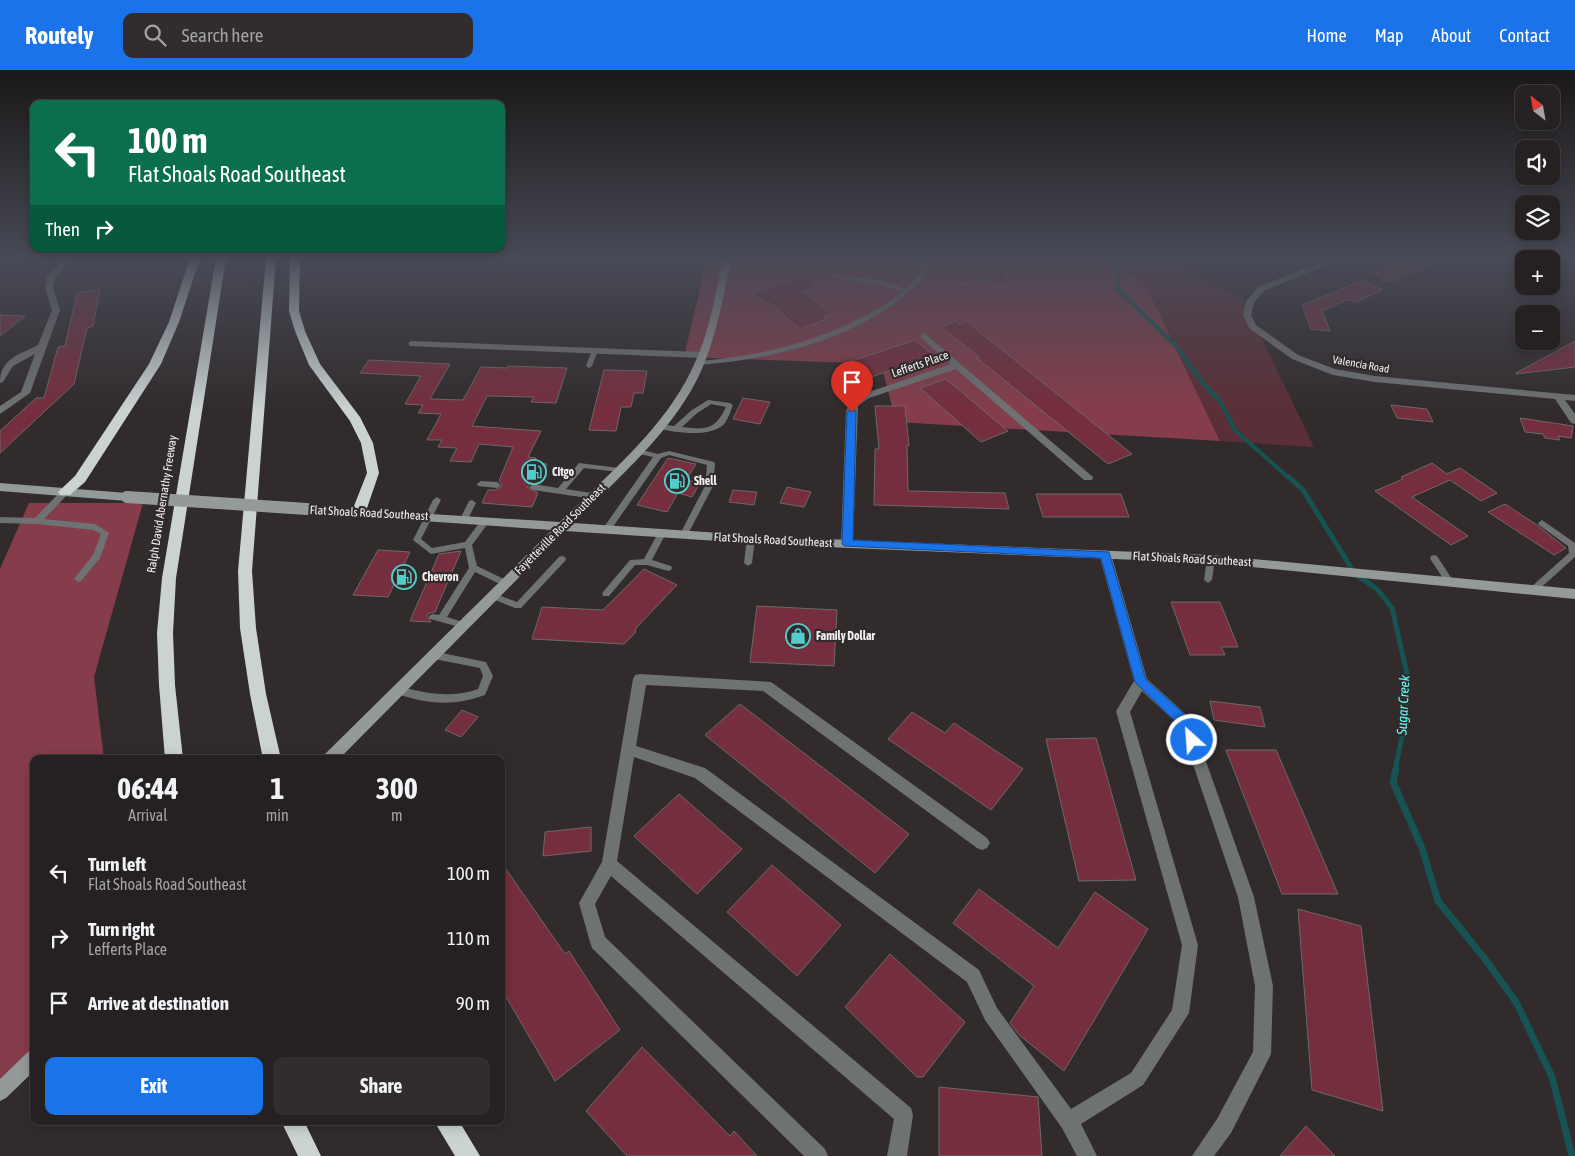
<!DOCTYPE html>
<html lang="en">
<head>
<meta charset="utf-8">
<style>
	:root { --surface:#252021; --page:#312d2e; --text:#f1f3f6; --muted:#a3a3a5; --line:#423e3f; --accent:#1a73e8 }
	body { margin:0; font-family:"Asap Condensed",sans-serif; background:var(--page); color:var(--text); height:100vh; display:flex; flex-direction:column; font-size:19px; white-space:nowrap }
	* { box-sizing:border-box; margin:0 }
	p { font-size:16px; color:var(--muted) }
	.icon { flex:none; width:28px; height:28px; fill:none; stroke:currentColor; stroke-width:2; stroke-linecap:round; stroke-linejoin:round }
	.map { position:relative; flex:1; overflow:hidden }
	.details { position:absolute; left:30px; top:685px; width:475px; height:370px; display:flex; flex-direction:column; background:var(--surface); border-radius:10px; box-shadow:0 2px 12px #0003,0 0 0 1px var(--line) }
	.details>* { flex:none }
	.top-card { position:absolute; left:30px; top:30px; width:475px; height:152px; border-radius:10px; box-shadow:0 2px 12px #0003,0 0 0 1px var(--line); background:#0b6e4f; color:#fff; overflow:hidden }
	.needle { width:32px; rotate:329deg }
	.buttons { position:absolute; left:1515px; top:15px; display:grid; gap:10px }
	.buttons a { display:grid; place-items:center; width:45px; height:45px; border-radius:10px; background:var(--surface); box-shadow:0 2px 12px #0003,0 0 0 1px var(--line); font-size:25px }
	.pin { position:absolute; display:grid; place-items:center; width:42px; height:42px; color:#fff; margin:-51px -21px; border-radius:50% 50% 50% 0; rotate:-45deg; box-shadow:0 0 5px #0007 }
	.pin .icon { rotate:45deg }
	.me { position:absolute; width:55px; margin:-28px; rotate:334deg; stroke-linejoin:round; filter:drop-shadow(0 0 4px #0008) }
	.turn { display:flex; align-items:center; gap:18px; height:105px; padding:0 15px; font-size:22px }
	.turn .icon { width:65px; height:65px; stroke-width:2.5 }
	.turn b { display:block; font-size:35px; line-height:42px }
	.then { display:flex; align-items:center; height:48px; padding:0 15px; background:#0003; gap:10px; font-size:19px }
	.eta { display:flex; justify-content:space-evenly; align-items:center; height:85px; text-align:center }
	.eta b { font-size:30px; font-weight:700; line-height:35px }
	.action { display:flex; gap:10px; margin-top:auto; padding:10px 15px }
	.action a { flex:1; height:58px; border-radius:10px; background:var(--accent); color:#fff; font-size:20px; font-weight:700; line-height:58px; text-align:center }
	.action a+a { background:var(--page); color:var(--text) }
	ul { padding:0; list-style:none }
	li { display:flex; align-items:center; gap:15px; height:65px; padding:0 15px }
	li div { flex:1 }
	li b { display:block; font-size:19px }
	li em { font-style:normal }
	header { display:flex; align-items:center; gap:30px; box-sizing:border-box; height:70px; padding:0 25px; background:var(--accent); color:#fff }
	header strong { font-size:24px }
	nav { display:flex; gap:28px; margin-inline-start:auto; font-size:18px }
	.search { width:350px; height:45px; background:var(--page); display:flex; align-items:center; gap:12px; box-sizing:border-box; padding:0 18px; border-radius:10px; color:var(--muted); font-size:19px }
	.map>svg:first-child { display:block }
	.green { fill:#5b2f37 }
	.forest { fill:#863d4b }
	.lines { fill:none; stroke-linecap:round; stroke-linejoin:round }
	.stream-far2 { stroke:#165352; stroke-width:4 }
	.stream-far1 { stroke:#165352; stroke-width:5 }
	.stream { stroke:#165352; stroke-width:7 }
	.building { fill:#752e3d; stroke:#6f6869 }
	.lane { fill:#6f7272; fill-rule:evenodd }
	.street { fill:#6f7272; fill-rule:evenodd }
	.secondary { fill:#949999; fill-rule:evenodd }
	.highway { fill:#cad2d2; fill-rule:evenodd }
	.secondary-bridge { stroke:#949999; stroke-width:12 }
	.route { fill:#1a73e8; stroke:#114b97 }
	.labels { text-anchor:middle; stroke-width:4.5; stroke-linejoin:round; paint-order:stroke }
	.far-street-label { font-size:11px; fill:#f4f0f0; stroke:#312b2c }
	.street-label { font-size:12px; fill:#f4f0f0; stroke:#312b2c }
	.poi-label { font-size:12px; font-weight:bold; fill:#f4f0f0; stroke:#312b2c; text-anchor:start }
	.water-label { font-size:14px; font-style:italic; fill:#61fdfa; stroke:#312b2c }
</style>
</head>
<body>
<header>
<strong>Routely</strong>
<div class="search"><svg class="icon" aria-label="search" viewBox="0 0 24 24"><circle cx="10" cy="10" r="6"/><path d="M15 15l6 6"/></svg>Search here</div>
<nav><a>Home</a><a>Map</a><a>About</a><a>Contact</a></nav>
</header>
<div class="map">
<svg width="1575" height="1086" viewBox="0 0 1575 1086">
	<rect width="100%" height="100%" fill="#312b2c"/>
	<!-- green -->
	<path class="green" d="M1104,188H1206L1183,198L1242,227L1314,377L1220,371L1145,214Z"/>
	<!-- forest -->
	<g class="forest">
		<path d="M707,188H1104L1145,214L1220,371L896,352L881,294L684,287Z"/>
		<path d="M29,433H143L94,607L104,689H34V993L0,1025V499Z"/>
	</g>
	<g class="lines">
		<!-- stream-far2 -->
		<path class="stream-far2" d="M1108,188L1119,202L1118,220L1175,275L1207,318L1220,331L1235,360L1290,409"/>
		<!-- stream-far1 -->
		<path class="stream-far1" d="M1289,407L1303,420L1355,504L1377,519L1392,538L1407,604L1405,653L1395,700"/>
		<!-- stream -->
		<path class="stream" d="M1396,699L1393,712L1422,778L1438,831L1485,889L1516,932L1552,1007L1572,1086"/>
	</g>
	<!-- building -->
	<g class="building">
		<path d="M1411,188H1445L1389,212L1374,204Z"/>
		<path d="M1003,198L1004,204L1009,213L995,214L993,211L960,213L954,201Z"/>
		<path d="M806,205L820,216L803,221L831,244L824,246L827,249L800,259L770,233L766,234L752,223Z"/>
		<path d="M1363,210L1383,220L1355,232L1349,229L1322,241L1330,261L1311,259L1302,235Z"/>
		<path d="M100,219L93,256L87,258L74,314L0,383V361L36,328H44L58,277L65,276L77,223Z"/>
		<path d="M0,245L25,246L0,266Z"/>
		<path d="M956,251L959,254L966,251L1132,384L1108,394L977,288L979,287L941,257Z"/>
		<path d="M915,270L933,285L860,311L843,294Z"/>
		<path d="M1575,271V297L1516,304V303Z"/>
		<path d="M369,290L450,294L430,329L463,330L481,297L507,298L508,296L567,298L556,333L531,332L534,327L487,326L472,356L541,361L528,387L536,388L534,393L547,394L539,413L532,412L527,417L538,423L532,437L482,433L488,420H495L502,416V414L499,411L513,377L479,374L471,392L450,391L457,378L438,377L442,370H427L441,344L418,343L423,335L405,334L421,306L360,303Z"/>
		<path d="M604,300L647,301L643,323H634L631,337H621L616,361L589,360Z"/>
		<path d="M946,309L990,346L1008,361L981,372L920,318Z"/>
		<path d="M743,328L770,332L760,354L733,349Z"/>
		<path d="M1391,335L1427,339L1433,352L1397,348Z"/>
		<path d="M875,336H905L909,376H907L908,421L1005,423L1009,439L874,435L875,379H879Z"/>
		<path d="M1520,348L1573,356L1571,368L1558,366L1560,370L1545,368L1543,364L1525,362Z"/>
		<path d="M668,388L696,394L686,410L700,413L692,427L678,423L667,442L637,435Z"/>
		<path d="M1432,393L1447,404L1460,398L1497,423L1481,431L1450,410L1412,427L1468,466L1451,475L1375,421L1403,409L1401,407Z"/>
		<path d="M787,417L811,422L804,437L780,433Z"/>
		<path d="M733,420L757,422L754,435L729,432Z"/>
		<path d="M1036,424H1121L1129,447H1043Z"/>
		<path d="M1505,434L1537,455L1566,478L1554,485L1488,442Z"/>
		<path d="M378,480L410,482L388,527L353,525Z"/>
		<path d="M461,481L435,542L429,543L427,546L431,552L410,551L439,484Z"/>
		<path d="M644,499L677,515L636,558L635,563L624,574L532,569L542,537L603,540Z"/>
		<path d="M1171,532H1220L1238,577H1221L1225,585H1190Z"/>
		<path d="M757,536L837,540L834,596L750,592Z"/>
		<path d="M1210,631L1260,637L1265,657L1214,650Z"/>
		<path d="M740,634L909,764L875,803L705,665Z"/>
		<path d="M462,640L478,647L461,667L445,660Z"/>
		<path d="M912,642L945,663L954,653L1023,699L991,740L888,669Z"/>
		<path d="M1096,668L1136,810L1079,811L1046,669Z"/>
		<path d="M1226,680H1276L1338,824H1282Z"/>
		<path d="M679,724L742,779L697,824L634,766Z"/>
		<path d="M591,757V781L543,786L545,762Z"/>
		<path d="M501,792L565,884L569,881L620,960L555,1011L501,918Z"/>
		<path d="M772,795L841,855L797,906L727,842Z"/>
		<path d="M979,819L1058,878L1095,822L1148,859L1064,1001L1019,965L1010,953L1034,916L953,853Z"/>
		<path d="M1298,839L1361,856L1383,1041L1312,1020Z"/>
		<path d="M890,884L965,952L923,1007H917L845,937Z"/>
		<path d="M642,977L730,1066L734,1061L757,1086H627L586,1041Z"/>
		<path d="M939,1017L1038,1027L1042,1086H939Z"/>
		<path d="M1306,1056L1335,1086H1280Z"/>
	</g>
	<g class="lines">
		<!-- lane -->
		<g class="lane">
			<path d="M919,188H925L929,201C876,265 779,289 699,295L696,293L699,291C773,285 842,266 903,222L882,215L835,208L833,207V205L883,211L906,219L923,201Z"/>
			<path d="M595,278L598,280L592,296L589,298L587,297L586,296L592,280Z"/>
			<path d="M708,330L730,333L733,335C730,342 728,351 722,356C706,368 673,362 655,358L654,356L658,354L674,356L692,340ZM711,334L726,337C715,360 706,360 682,357L696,344Z"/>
			<path d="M635,379H638L658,384L669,381L714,392L715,394L713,416L687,466H681L680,464L705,416L707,395L669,385L661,388L610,461H604L603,459L604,457L653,387L635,383Z"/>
			<path d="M579,393L619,398L623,400L619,402L584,398L566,419L597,424L598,426L597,428L594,429L533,420L529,417L533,414L558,418Z"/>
			<path d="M481,411L497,412L501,415L497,418L478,416L477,414Z"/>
			<path d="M65,419L69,422L68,424L44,449L95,454L109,463L100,488L81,511L78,512L74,509L93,485L101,464L93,460L37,454L0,453V447L35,448L62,420Z"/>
			<path d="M437,427L441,430L421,469L432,478L465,472L483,448H489L490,450L489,452L472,475L477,496L508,511L509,513L505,516L502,515L475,502L447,547L466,553L467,555L466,557L463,558L430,549L429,547L430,545L433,544L439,545L469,498L465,478L431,484L413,470L433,430Z"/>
			<path d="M472,430L476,433L467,451H461L460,449L469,431Z"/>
			<path d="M1542,450L1575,473V487L1536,522L1533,523L1529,520L1530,518L1569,483L1568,476L1539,455L1538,453Z"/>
			<path d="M662,460L666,463L652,490L671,496L672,498L671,500L668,501L647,495H635L609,526H603L602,524L603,522L630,490L644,489L659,461Z"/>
			<path d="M751,466L755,469L752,493L748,496L744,493L747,469Z"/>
			<path d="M1434,485L1437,486L1452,509L1453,511L1452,513H1446L1431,490L1430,488L1431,486Z"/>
			<path d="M562,486L565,487L566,489L565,491L521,538H515L490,528L489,526L490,524L493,523L517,532L559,487Z"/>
			<path d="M1211,486L1215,489L1212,510L1208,513L1204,510L1207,489Z"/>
			<path d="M432,581L486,592L493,606L485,625C452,637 427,634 394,623L392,620L394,617L397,616C425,623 450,629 478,619L483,606L480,598L429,588L427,585L429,582Z"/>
		</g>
		<!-- street -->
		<g class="street">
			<path d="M64,188H72L55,208L53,217L60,240L30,323L0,344V336L21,322L35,284L13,296L3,312L0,313C0,288 19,285 38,275L52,240L45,217L47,207Z"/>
			<path d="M1332,188H1343L1264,221L1254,232L1251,245L1256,255L1298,285L1335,299L1375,306L1575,325V331L1565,330L1575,344V354L1571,353L1555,329L1375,312L1333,305L1292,289L1249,258L1243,245L1246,231L1258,217Z"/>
			<path d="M924,263L1093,407L1092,410H1084L956,299L869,328L858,336L853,474L847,478L843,477L841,474L846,342L849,333L863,324L951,294L921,268V264Z"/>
			<path d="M412,271L702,282L707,285L702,288L409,276V272Z"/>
			<path d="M1105,480L1111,484L1147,609L1191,649L1254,827L1273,916L1271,984L1268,990L1231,1063L1214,1086H1192L1217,1049L1253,982L1255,916L1238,827L1180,656L1142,621L1130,642L1198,875L1189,943L1143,1015L1081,1054L1097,1086H1077L1062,1058L985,950L967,912L695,708L634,687L617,791L911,1038L913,1045L907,1086H887L894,1049L611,806L595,834L605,867L825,1079L828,1086H804L592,878L590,872L579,833L602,792L633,609L635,605L640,604L771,612L987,768L990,773L987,778L982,780L977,778L763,621L646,615L636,676L705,698L979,900L997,938L1071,1039L1131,1003L1172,940L1182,875L1116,641L1134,611L1099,484Z"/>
		</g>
		<!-- secondary -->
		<g class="secondary">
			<path d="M723,188H731C724,225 717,263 702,299C675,360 619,407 573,453L779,467L1211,485L1575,519V529L1211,493L779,475L565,461L339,689H322L324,685L552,460L307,443L303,442L301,439L303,436L560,452C606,406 662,361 691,301C709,266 715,226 723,188Z"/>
			<path d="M0,413L127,423L133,427L127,431L0,421Z"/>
			<path d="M34,979V1001L6,1028L0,1031V1009L28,982Z"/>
		</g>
		<!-- highway -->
		<g class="highway">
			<path d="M190,188H200L179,252L161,294L85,412L70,425H60L58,422L75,406L149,294L169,252Z"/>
			<path d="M216,188H226L176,508L173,563L175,615L183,689H165L159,615L157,563L162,508Z"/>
			<path d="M266,188H276L252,501L256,558L266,624L281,689H263L250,624L240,558L238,501Z"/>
			<path d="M290,188H300L299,241L305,261L320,294L360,347L373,373L379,403L366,441L364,444H354L352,441L367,403L361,373L350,351L309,295L295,261L289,241Z"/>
			<path d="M281,1051H304L321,1086H298Z"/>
			<path d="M434,1051H459L480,1086H455Z"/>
		</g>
		<!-- secondary-bridge -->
		<path class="secondary-bridge" d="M127,427L307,439"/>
	</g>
	<!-- sky -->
	<linearGradient id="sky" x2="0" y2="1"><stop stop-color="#1b1818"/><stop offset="0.55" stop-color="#484a56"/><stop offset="1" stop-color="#484a56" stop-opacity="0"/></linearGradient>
	<rect width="1575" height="340" fill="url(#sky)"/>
	<!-- route -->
	<path class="route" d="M852,339L856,342L853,470L1109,482L1146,610L1190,649L1198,670L1196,674L1192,675L1187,674L1180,656L1135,612L1101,488L844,476L842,474L847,342Z"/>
	<!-- icons -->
	<defs>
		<symbol id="fuel-ring" viewBox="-11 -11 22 22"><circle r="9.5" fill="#312b2c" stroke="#53cdcb" stroke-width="1.5"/><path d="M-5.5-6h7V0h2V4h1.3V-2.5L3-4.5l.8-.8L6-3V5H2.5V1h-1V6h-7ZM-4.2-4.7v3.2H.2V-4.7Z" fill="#53cdcb"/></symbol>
		<symbol id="shop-ring" viewBox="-11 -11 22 22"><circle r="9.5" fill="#312b2c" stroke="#53cdcb" stroke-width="1.5"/><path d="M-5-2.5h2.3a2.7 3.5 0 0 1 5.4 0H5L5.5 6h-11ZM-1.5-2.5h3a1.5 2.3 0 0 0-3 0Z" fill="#53cdcb"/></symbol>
	</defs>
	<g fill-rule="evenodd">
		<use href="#fuel-ring" x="520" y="388" width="28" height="28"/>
		<use href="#fuel-ring" x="663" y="397" width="28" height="28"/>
		<use href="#fuel-ring" x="390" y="493" width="28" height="28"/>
		<use href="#shop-ring" x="784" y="552" width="28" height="28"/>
	</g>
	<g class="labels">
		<!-- far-street labels -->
		<g class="far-street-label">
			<text transform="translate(1361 294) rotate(10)" y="4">Valencia Road</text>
		</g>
		<!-- street labels -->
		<g class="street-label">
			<text transform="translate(920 294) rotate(-19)" y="4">Lefferts Place</text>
			<text transform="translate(162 434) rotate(-81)" y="4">Ralph David Abernathy Freeway</text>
			<text transform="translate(369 443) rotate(3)" y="4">Flat Shoals Road Southeast</text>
			<text transform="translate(560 459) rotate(-45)" y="4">Fayetteville Road Southeast</text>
			<text transform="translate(773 470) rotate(3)" y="4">Flat Shoals Road Southeast</text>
			<text transform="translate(1192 489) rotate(3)" y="4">Flat Shoals Road Southeast</text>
		</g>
		<!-- poi labels -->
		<g class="poi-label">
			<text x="552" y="406">Citgo</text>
			<text x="694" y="415">Shell</text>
			<text x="422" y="511">Chevron</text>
			<text x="816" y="570">Family Dollar</text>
		</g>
		<!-- water labels -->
		<g class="water-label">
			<text transform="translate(1403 635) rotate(-87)" y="5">Sugar Creek</text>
		</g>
	</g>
</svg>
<div class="buttons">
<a><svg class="needle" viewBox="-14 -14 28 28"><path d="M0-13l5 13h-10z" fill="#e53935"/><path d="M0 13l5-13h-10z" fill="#a3a3a5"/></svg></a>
<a><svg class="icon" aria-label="sound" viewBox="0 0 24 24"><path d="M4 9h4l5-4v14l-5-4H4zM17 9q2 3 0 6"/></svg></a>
<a><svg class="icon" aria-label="layers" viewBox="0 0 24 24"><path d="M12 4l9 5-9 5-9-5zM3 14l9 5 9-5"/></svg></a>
<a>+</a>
<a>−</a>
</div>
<div class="pin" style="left:852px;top:342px;background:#d93025"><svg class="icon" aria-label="arrive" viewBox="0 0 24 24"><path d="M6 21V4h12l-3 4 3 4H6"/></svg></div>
<svg class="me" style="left:1192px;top:670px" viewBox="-20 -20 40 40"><circle r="17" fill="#1a73e8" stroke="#fff" stroke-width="3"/><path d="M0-11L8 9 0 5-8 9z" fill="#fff"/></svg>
<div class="top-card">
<div class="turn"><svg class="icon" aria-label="left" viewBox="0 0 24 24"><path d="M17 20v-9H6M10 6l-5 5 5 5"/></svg><div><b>100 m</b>Flat Shoals Road Southeast</div></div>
<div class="then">Then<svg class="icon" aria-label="right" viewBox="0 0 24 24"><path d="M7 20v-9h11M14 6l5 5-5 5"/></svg></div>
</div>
<section class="details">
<div class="eta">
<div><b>06:44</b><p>Arrival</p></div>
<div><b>1</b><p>min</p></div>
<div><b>300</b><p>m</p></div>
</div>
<ul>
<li><svg class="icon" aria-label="left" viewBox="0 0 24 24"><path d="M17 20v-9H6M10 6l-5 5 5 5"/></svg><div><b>Turn left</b><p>Flat Shoals Road Southeast</p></div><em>100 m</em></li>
<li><svg class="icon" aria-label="right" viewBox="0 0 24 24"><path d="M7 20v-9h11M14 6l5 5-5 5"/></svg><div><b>Turn right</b><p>Lefferts Place</p></div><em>110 m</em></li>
<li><svg class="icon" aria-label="arrive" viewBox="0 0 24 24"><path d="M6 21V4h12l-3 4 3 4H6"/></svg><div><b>Arrive at destination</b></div><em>90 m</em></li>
</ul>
<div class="action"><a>Exit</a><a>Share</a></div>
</section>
</div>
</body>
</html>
